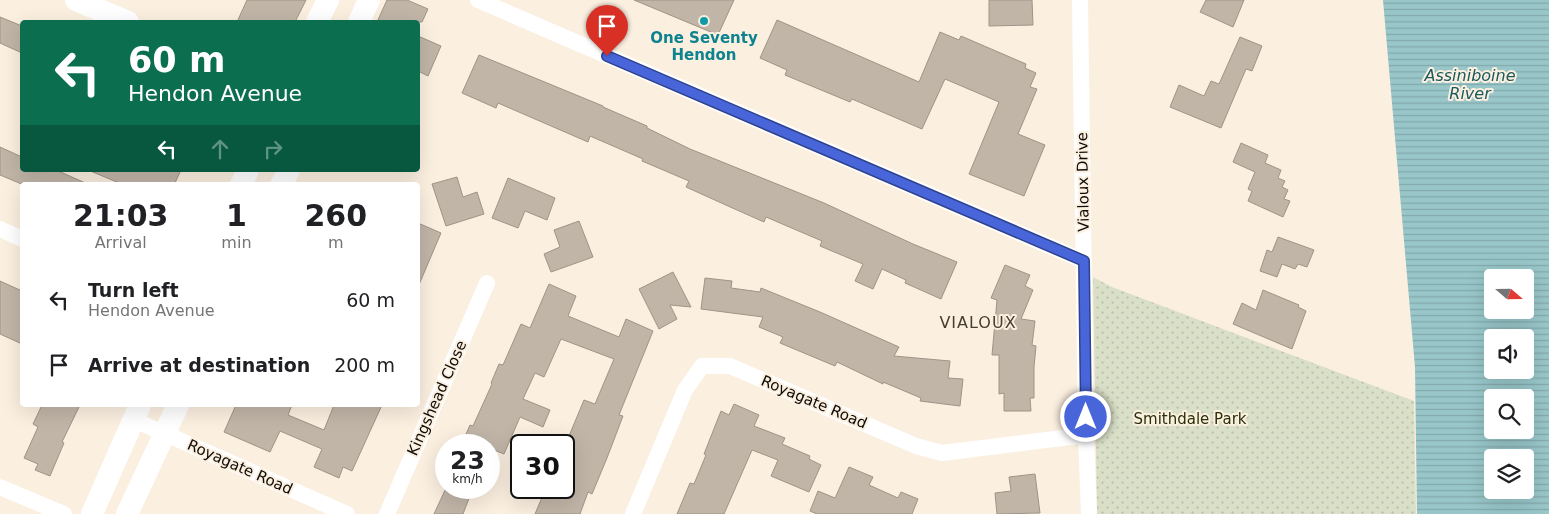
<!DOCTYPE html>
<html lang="en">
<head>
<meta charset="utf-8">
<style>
	:root { --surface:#fff; --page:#f2f2f2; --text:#202124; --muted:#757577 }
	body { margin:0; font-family:"DejaVu Sans",sans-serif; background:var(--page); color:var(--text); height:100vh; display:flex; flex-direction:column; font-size:19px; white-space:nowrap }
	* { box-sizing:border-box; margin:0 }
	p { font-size:16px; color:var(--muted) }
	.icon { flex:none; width:28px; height:28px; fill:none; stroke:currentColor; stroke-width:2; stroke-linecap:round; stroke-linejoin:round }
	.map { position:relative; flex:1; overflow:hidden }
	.details { position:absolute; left:20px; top:182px; width:400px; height:225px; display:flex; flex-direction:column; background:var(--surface); border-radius:5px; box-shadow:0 5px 20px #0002 }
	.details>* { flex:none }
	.top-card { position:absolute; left:20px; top:20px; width:400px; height:152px; border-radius:5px; box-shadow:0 5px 20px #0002; background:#0b6e4f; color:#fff; overflow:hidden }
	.needle { width:32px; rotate:110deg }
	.fabs { position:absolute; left:1484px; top:269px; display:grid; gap:10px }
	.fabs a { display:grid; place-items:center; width:50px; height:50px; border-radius:5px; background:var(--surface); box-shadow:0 5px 20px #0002; font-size:25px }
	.speed { position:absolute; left:435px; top:434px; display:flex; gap:10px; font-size:25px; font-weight:700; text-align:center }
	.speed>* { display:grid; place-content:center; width:65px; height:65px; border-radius:50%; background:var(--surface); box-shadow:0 5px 20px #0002; line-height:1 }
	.speed small { font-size:12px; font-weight:400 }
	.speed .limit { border:2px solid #111; border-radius:8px; background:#fff; color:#111 }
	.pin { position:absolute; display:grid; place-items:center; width:42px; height:42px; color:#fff; margin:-51px -21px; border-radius:50% 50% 50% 0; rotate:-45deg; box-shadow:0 0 5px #0007 }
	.pin .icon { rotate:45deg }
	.me { position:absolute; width:55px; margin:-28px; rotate:0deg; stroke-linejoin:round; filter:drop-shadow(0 0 4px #0008) }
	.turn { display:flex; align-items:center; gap:18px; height:105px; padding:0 25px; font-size:22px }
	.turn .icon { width:65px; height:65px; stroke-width:2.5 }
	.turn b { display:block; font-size:35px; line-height:42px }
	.lanes { display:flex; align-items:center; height:48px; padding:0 25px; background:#0003; justify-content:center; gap:25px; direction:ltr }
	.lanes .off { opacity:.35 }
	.eta { display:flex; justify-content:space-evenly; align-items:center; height:85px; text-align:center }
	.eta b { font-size:30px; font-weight:800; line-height:35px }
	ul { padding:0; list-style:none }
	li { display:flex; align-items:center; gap:15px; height:65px; padding:0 25px }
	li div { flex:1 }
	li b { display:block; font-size:19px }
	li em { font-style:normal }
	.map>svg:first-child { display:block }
	.green { fill:url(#green-dots) }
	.water { fill:url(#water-rules); fill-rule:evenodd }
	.building { fill:#c0b5a7; stroke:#9e9487 }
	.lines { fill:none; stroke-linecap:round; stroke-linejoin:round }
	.street { stroke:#fff; stroke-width:16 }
	.secondary { stroke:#fff; stroke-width:22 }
	.route-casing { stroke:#2f428e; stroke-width:12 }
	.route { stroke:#4866da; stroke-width:9 }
	.culture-dot { fill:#0f9aa8; stroke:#fbefe0; stroke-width:2 }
	.labels { text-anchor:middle; stroke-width:4; stroke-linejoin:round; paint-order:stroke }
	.culture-label { font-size:15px; font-weight:bold; fill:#0d838f; stroke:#fbefe0 }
	.street-label { font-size:15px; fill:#0e0b06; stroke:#fbefe0 }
	.park-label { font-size:15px; fill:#283107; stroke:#fbefe0 }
	.water-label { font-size:16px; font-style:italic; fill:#19595e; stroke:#fbefe0 }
	.neighbourhood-label { font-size:16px; letter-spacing:1px; fill:#463d31; stroke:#fbefe0 }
</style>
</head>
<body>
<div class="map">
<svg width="1549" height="514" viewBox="0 0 1549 514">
	<defs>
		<pattern id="green-dots" width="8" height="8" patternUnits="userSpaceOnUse" patternTransform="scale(1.25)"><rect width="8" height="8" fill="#d9e0c7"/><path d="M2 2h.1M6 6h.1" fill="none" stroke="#b9bfa9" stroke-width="1.8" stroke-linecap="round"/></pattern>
		<pattern id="water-rules" width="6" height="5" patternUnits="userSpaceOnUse" patternTransform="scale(1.25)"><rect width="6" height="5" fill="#98c6c9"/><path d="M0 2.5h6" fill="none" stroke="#82a9ab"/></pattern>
	</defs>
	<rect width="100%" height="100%" fill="#fbefe0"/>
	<!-- green -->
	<path class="green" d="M1093,277L1112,287L1414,401L1416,514H1097Z"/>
	<!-- water -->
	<path class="water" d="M1383,0H1549V514H1417L1415,367ZM1492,278H1525V310H1492ZM1492,338H1525V370H1492ZM1492,398H1525V430H1492ZM1492,458H1525V490H1492Z"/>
	<!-- building -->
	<g class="building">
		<path d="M247,0H306L295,22H237Z"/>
		<path d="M387,0H407L428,9L422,22H377Z"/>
		<path d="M634,0H734L718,35Z"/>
		<path d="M989,0H1032L1033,25L989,26Z"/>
		<path d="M1206,0H1244L1233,27L1200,12Z"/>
		<path d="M0,17L22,26V53L0,43Z"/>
		<path d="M777,20L919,82L940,32L959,40L961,36L1026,64L1025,68L1036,73L1030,87L1037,89L1018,134L1045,145L1024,196L969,174L999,102L945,79L922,129L852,99L850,102L785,75L787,70L760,58Z"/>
		<path d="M418,36L441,46L428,76L418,71Z"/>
		<path d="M1240,37L1262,46L1252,71L1246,69L1221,128L1170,107L1179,85L1204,96L1211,81L1219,84Z"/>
		<path d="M479,55L603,106V107L647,126V128L690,149L824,203L913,244L957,262L941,299L905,283L906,280L882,269L873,289L855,281L863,264L820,246L822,241L766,217L764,222L728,206L686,187L689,181L642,161L643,159L590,136L588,142L498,103L496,108L462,93Z"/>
		<path d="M1241,143L1268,155L1265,163L1281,170L1278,178L1285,181L1282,187L1288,190L1284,199L1290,201L1283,217L1248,201L1252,191L1248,189L1255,172L1233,162Z"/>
		<path d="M0,147L22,157V170H56L90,185H24L0,175Z"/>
		<path d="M88,170H181L174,185H124Z"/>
		<path d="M457,177L463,197L477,192L484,214L446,226L432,184Z"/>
		<path d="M508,178L555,198L547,220L525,211L518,228L492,218Z"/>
		<path d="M579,221L593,257L551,272L544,254L560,247L554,230Z"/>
		<path d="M418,223L441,233L418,287Z"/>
		<path d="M1278,237L1314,250L1307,267L1298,264L1295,269L1282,264L1277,277L1260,271L1267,250L1272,252Z"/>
		<path d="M1005,265L1030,275L1025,286L1033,290L1021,319L1035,321L1032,345L1036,346L1034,367V398H1030L1031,411H1004V393L999,394V355H992L997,300L991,298Z"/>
		<path d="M673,272L691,307L670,305L677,319L659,329L639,289Z"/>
		<path d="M705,278L732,281L731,288L760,292L761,288L820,312L899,347L894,356L950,361L948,378L963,379L960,406L920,401L921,398L883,382V384L837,362L835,366L780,343L783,337L759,327L763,317L701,309Z"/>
		<path d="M0,281L22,291V344L0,334Z"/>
		<path d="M549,284L576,296L568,316L619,337L626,319L653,331L619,415L623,416L607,458L592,494L588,492L580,514H535L546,488H564V452L570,436H569L584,400L595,404L614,359L561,339L544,377L535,373L523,399L550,410L543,427L520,417L504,454L489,448V445H478L464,439L470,425L473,426L492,384L491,383L499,364L503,365L521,324L530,328Z"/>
		<path d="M1263,290L1299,305L1298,307L1306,311L1292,349L1233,324L1242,303L1256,310Z"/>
		<path d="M734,404L759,415L754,426L785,438L782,444L810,456L809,459L821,465L809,492L771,476L778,460L752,450L724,514H677L690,483L694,484L706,455L704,454L721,411L729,415Z"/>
		<path d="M42,405H80L62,442L64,443L50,476L35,470L38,464L24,458L38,427L33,424Z"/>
		<path d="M236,405H292L288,415L324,430L334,405H382L352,471L343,467L339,478L314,467L322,449L280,431L270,452L224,432Z"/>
		<path d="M849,467L873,477L869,485L898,498L901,492L918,499L912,514H817L810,511L818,491L835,498Z"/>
		<path d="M1035,474L1040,513L997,514L995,493L1011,491L1009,477Z"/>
		<path d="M446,488H473L463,514H434Z"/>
	</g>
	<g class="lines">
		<!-- street -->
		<g class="street">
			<path d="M478,0L1084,261"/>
			<path d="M1080,0L1086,435L1089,514"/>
			<path d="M0,229L22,239"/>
			<path d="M134,420L347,514"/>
			<path d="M0,487L64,514"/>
			<path d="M387,514L487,283"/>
			<path d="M633,514L685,390L702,366H730L916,446L942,453L1086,435"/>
		</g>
		<!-- secondary -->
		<g class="secondary">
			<path d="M76,0L128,22"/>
			<path d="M317,22L328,0"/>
			<path d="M359,22L369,0"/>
			<path d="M241,185L248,170"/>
			<path d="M281,185L289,170"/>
			<path d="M92,514L140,405"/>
			<path d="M127,514L178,405"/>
		</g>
	</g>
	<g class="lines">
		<defs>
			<path id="route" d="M607,56L1084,261L1086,417"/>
		</defs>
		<!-- route casing -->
		<use href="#route" class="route-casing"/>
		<!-- route -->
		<use href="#route" class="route"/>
	</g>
	<!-- markers -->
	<circle class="culture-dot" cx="704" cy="21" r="5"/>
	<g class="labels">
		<!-- culture labels -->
		<g class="culture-label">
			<text x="704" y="43">One Seventy<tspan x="704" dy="17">Hendon</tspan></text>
		</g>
		<!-- street labels -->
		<g class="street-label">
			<text transform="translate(1083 182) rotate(-91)" y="5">Vialoux Drive</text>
			<text transform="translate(437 398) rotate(-66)" y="5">Kingshead Close</text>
			<text transform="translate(814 402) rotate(23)" y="5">Royagate Road</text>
			<text transform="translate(240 467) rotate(24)" y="5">Royagate Road</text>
		</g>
		<!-- park labels -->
		<g class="park-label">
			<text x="1190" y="424">Smithdale Park</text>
		</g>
		<!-- water labels -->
		<g class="water-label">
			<text x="1470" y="81">Assiniboine<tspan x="1470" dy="18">River</tspan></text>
		</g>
		<!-- neighbourhood labels -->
		<g class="neighbourhood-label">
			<text x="978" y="328">VIALOUX</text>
		</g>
	</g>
</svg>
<div class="fabs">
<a><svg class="needle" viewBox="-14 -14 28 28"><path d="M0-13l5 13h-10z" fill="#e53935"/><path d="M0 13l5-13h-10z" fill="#757577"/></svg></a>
<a><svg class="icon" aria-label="sound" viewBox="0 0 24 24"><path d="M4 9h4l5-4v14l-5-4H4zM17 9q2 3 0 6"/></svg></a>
<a><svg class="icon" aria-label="search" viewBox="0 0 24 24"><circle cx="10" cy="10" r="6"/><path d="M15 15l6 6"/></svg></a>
<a><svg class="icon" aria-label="layers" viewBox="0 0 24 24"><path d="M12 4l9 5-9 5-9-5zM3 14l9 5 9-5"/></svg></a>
</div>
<div class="speed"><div>23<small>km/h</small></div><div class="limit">30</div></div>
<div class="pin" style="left:607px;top:56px;background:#d93025"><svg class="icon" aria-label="arrive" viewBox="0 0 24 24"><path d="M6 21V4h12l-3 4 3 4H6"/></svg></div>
<svg class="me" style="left:1086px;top:417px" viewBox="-20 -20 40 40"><circle r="17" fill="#4866da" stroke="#fff" stroke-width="3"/><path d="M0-11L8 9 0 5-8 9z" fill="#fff"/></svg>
<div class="top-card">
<div class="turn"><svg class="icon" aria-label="left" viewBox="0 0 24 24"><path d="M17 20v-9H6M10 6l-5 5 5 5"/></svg><div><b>60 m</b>Hendon Avenue</div></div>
<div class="lanes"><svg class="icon" aria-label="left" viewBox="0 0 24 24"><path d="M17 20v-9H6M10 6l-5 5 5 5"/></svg><svg class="icon off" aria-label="ahead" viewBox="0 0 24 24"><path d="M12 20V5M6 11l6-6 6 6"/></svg><svg class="icon off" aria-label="right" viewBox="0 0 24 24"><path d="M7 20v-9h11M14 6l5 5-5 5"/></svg></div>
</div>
<section class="details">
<div class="eta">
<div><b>21:03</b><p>Arrival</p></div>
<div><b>1</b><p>min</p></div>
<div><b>260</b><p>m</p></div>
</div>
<ul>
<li><svg class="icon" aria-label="left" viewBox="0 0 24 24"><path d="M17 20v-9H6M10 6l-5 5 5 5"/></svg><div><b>Turn left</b><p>Hendon Avenue</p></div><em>60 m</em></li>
<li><svg class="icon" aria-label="arrive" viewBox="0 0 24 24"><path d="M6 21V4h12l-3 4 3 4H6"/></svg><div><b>Arrive at destination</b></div><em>200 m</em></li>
</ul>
</section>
</div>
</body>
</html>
